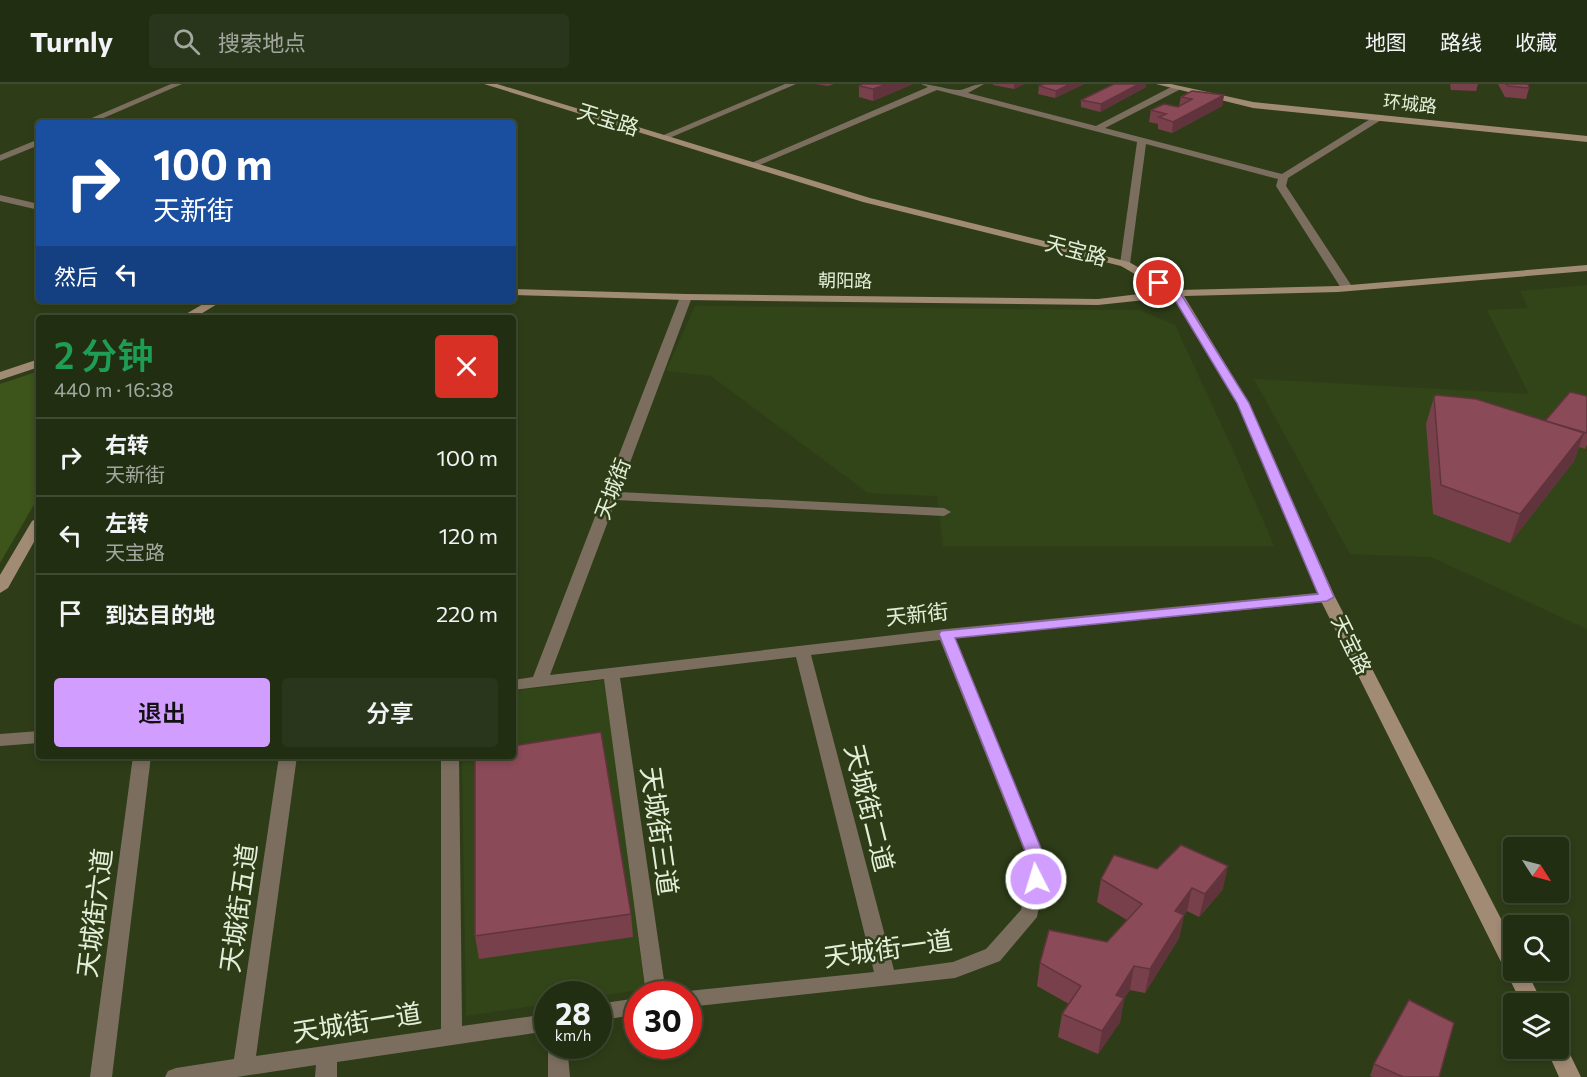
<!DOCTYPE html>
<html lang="zh">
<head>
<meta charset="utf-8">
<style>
	:root { --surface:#222e12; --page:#2a361b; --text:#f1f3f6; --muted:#a2a89f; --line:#3f4a32; --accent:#d19dfe }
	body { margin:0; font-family:Commissioner,"Noto Sans SC",sans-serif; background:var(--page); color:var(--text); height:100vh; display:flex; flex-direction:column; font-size:22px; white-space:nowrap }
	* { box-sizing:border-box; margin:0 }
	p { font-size:20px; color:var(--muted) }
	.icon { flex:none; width:33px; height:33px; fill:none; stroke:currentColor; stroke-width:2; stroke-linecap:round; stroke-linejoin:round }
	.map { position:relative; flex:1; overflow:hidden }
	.drawer { position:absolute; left:36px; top:231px; width:480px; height:444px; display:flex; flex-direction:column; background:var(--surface); border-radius:6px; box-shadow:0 3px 9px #0003,0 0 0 2px var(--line) }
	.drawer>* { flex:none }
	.guide { position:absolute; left:36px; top:36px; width:480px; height:183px; border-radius:6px; box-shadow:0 3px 9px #0003,0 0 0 2px var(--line); background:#1a4fa0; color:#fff; overflow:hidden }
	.needle { width:39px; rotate:126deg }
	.fabs { position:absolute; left:1503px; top:753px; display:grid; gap:12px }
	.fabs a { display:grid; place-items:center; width:66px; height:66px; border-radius:6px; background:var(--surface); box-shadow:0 3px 9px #0003,0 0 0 2px var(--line); font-size:30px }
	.speed { position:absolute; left:534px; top:897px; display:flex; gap:12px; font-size:30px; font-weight:700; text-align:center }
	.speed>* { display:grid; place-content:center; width:78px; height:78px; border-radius:50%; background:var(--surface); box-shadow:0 3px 9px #0003,0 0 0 2px var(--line); line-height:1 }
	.speed small { font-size:15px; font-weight:400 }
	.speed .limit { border:9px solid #d22; background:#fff; color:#111 }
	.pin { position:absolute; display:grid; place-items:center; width:51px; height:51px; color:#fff; margin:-26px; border:3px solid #fff; border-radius:50%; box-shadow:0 2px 6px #0007 }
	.me { position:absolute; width:66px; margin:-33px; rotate:355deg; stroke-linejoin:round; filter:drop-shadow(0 0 4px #0008) }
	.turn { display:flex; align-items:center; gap:21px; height:126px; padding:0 18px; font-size:27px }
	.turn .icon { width:78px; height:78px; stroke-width:2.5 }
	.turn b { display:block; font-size:42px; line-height:51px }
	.then { display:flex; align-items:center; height:57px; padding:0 18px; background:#0003; gap:12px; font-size:22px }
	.round { display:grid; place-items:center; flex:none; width:63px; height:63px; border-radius:6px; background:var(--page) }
	.overview { display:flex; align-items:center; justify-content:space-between; height:102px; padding:0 18px }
	h1 { font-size:36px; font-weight:600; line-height:45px; color:#1e9e55 }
	.primary-button { display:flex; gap:12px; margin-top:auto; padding:12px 18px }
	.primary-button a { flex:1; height:69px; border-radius:6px; background:var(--accent); color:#111; font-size:24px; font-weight:600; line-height:69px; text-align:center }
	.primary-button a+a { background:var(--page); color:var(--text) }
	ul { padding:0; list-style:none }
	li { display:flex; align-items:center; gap:18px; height:78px; padding:0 18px; border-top:2px solid var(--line) }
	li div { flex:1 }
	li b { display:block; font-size:22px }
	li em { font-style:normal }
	header { display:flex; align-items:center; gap:36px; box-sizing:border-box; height:84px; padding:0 30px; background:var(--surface); border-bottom:2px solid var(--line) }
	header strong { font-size:28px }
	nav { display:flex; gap:33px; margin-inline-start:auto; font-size:21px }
	.search { width:420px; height:54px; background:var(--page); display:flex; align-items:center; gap:15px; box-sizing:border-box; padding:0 21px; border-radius:6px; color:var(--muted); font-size:22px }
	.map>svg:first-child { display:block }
	.built { fill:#324518 }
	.green { fill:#3d541a }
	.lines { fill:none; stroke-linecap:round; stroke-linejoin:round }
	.street { fill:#7c6e5f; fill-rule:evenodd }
	.secondary { fill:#a28b75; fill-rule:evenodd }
	.wall { fill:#78404b }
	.shaded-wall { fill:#61343d }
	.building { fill:#8b4a57; stroke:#61343d; stroke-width:1.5 }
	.route { fill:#d19dfe; stroke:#8866a5; stroke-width:1.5 }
	.labels { text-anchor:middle; stroke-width:5; stroke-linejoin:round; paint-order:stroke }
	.far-street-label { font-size:18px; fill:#e4efd9; stroke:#2e3d18 }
	.street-label { font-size:21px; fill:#e4efd9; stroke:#2e3d18 }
	.near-street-label { font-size:26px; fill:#e4efd9; stroke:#2e3d18 }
</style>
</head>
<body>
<header>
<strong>Turnly</strong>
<div class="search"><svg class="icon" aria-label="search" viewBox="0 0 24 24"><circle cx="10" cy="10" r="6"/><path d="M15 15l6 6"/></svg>搜索地点</div>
<nav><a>地图</a><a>路线</a><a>收藏</a></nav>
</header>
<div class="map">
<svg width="1587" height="993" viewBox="0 0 1587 993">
	<rect width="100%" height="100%" fill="#2e3d18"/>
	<!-- built -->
	<g class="built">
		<path d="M1587,201V545L1431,473L1350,470L1254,295L1529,310L1487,226L1528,224L1520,207Z"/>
		<path d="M695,222L1139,226L1175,241L1233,366L1274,462H943L937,412L868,409L711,292L666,287Z"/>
		<path d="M605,596L645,905L599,912L548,910L547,920L466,932L462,672H513V607Z"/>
	</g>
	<!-- green -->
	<path class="green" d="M39,287V412L0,479V300Z"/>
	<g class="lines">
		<!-- street -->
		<g class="street">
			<path d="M171,0H182L92,39H80Z"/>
			<path d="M785,0H796L667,55L659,53Z"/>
			<path d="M921,0C932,0 953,7 960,6C969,4 974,0 984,0L968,9L1096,42L1173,2H1179V6L1105,44L1282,90L1375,32H1381V36L1288,94L1286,102L1353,204L1347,207L1341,204L1276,102L1278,95L1146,60L1130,180L1125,183L1121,182L1120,180L1137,58L937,6L757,82L749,80L928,3Z"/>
			<path d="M39,55V61L0,77V71Z"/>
			<path d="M0,111L39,120V126L0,117Z"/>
			<path d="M686,210L692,213L619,408L944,424L951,428L944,432L616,416L550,591L946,545L1327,508L1335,513L1327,518L955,554L1047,779L1037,833L1000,877L955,894L688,923V910H680L688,907L874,888L796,573L620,594L666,910H646L604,595L513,606V596L533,593L680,213ZM940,556L1029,779L1021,826L986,865L953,878L894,886L811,571Z"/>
			<path d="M39,647V659L0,662V650Z"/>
			<path d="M133,672H151L112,993H90Z"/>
			<path d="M279,672H297L256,972L441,945V672H459L462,942L548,930V947L337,978V993H315L316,981L237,993H165L168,987L176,984L234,975Z"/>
			<path d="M638,914V930L598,937V920Z"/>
			<path d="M548,960L567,962L570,993H548Z"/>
		</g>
		<!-- secondary -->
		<g class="secondary">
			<path d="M484,0H497L870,114L1129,178L1178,206L1338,202L1587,181V187L1338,208L1184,212L1249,319L1335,513L1514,860V886H1526L1543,920H1522L1319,513L1237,319L1173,213L1098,221L686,216L513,211V205L686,210L1098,215L1164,207L1121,182L863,118Z"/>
			<path d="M1156,0H1171L1253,18L1587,52V58L1253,24Z"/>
			<path d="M210,216H224L194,234H179Z"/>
			<path d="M39,275V283L0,296V288Z"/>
			<path d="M39,433V449L8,504L0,509V491L32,437Z"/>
			<path d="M1558,956L1564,958L1581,993H1559L1546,964H1558Z"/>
		</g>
	</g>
	<!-- wall -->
	<g class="wall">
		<path d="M815,0H834L828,2Z"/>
		<path d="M863,0H913L873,17L859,13V2Z"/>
		<path d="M993,0H1024L1014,5L993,1Z"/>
		<path d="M1044,0H1084L1055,14L1038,10L1039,2Z"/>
		<path d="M1450,0H1478L1476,7L1451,6Z"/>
		<path d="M1498,0H1528L1529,4L1526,15L1505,13Z"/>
		<path d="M1146,3L1100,28L1081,23V16Z"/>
		<path d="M1224,11L1222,22L1172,49L1158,45V40L1149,38L1151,26L1178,23L1179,22L1181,13Z"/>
		<path d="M1587,312V361L1585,365L1579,363L1574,377L1510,459L1433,430L1426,340L1434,313L1545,337Z"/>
		<path d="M1101,795L1223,805L1199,833L1187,827L1184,831L1179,854L1145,909L1130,906L1124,914L1120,938L1098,970L1058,953L1062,930L1069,920L1037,902L1040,879L1107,858L1127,836L1097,818Z"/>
		<path d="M631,830L633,853L479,875L475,852Z"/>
		<path d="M1374,980L1439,993H1373L1370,992Z"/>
	</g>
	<!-- shaded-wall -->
	<g class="shaded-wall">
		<path d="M887,0H913L873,17V5Z"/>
		<path d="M1014,0H1024L1014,5Z"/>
		<path d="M1070,0H1084L1055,14L1056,7Z"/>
		<path d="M1139,0H1146V3L1100,28L1101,20Z"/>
		<path d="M1224,11L1222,22L1172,49L1173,38Z"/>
		<path d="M1584,349L1574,377L1510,459L1520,430Z"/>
		<path d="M1228,782L1223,805L1199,833L1205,810Z"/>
		<path d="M1192,804L1187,827L1184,831L1179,854L1145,909L1150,885L1175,827Z"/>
		<path d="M1134,882L1130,906L1124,914L1120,938L1098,970L1102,947L1116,911Z"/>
	</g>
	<!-- building -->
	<g class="building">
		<path d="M863,0H887L873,5L859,2Z"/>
		<path d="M1044,0H1070L1056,7L1039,2Z"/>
		<path d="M1114,0H1139L1101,20L1081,16Z"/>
		<path d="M1506,0H1528L1529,4L1508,2Z"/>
		<path d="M1192,7L1224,11L1173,38L1159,33L1166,30L1151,26L1164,20L1178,23L1192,15L1181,13Z"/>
		<path d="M1570,308L1587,312V349L1545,337Z"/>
		<path d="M1436,311L1476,315L1584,349L1520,430L1441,401L1434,313Z"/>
		<path d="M601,648L631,830L475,852V672H513V662Z"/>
		<path d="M1181,761L1228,782L1205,810L1192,804L1175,827L1184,831L1150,885L1134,882L1116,911L1124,914L1102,947L1062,930L1081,902L1040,879L1049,846L1107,858L1142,820L1101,795L1114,771L1157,785Z"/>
		<path d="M1409,916L1454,939L1439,993H1403L1374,980Z"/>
	</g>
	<!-- route -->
	<path class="route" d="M1155,197H1162L1179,207L1249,319L1334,513L1327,517L955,554L1047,779L1042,800L1036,802L1029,800L1027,795L1030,779L939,550L941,547L1318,510L1237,319L1172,211L1155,201Z"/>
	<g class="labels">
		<!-- far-street labels -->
		<g class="far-street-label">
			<text transform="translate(1410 20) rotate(6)" y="6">环城路</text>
			<text transform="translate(845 197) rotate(1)" y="6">朝阳路</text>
		</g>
		<!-- street labels -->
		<g class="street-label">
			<text transform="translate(608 36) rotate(17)" y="7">天宝路</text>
			<text transform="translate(1076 167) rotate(15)" y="7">天宝路</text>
			<text transform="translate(613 405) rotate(-69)" y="7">天城街</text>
			<text transform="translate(917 531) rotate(-6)" y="7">天新街</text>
			<text transform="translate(1351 561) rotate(64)" y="7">天宝路</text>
		</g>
		<!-- near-street labels -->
		<g class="near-street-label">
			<text transform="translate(869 724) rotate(76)" y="9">天城街二道</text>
			<text transform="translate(659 747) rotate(82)" y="9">天城街三道</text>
			<text transform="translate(239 824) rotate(-82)" y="9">天城街五道</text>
			<text transform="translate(95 829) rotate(-83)" y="9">天城街六道</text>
			<text transform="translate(888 865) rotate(-8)" y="9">天城街一道</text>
			<text transform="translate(357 939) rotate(-9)" y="9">天城街一道</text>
		</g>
	</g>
</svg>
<div class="fabs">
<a><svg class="needle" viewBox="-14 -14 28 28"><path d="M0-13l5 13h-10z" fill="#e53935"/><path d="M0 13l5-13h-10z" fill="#a2a89f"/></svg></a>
<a><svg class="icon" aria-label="search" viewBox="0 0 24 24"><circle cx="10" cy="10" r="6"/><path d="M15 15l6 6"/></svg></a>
<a><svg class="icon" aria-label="layers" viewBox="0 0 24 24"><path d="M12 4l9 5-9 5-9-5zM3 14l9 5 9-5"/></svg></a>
</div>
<div class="speed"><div>28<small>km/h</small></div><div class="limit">30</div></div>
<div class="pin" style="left:1159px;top:199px;background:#d93025"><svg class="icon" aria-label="arrive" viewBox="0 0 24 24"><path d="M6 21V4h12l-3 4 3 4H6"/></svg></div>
<svg class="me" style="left:1036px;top:795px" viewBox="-20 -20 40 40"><circle r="17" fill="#d19dfe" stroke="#fff" stroke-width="3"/><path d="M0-11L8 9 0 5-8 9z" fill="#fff"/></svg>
<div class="guide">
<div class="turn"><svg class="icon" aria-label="right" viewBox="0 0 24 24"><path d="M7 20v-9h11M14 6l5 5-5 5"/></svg><div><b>100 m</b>天新街</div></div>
<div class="then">然后<svg class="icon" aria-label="left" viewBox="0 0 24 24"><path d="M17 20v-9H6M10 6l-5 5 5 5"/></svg></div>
</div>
<section class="drawer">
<div class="overview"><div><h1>2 分钟</h1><p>440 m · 16:38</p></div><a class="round" style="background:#d93025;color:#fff"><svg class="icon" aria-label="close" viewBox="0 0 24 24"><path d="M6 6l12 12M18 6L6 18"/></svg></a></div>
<ul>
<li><svg class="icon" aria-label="right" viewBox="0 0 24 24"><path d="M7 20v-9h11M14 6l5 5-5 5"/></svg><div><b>右转</b><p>天新街</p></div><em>100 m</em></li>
<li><svg class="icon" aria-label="left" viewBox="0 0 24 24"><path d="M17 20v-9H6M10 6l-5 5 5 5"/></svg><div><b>左转</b><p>天宝路</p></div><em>120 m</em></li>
<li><svg class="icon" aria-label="arrive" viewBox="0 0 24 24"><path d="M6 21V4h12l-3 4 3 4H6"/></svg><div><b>到达目的地</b></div><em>220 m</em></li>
</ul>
<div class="primary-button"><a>退出</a><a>分享</a></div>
</section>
</div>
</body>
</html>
